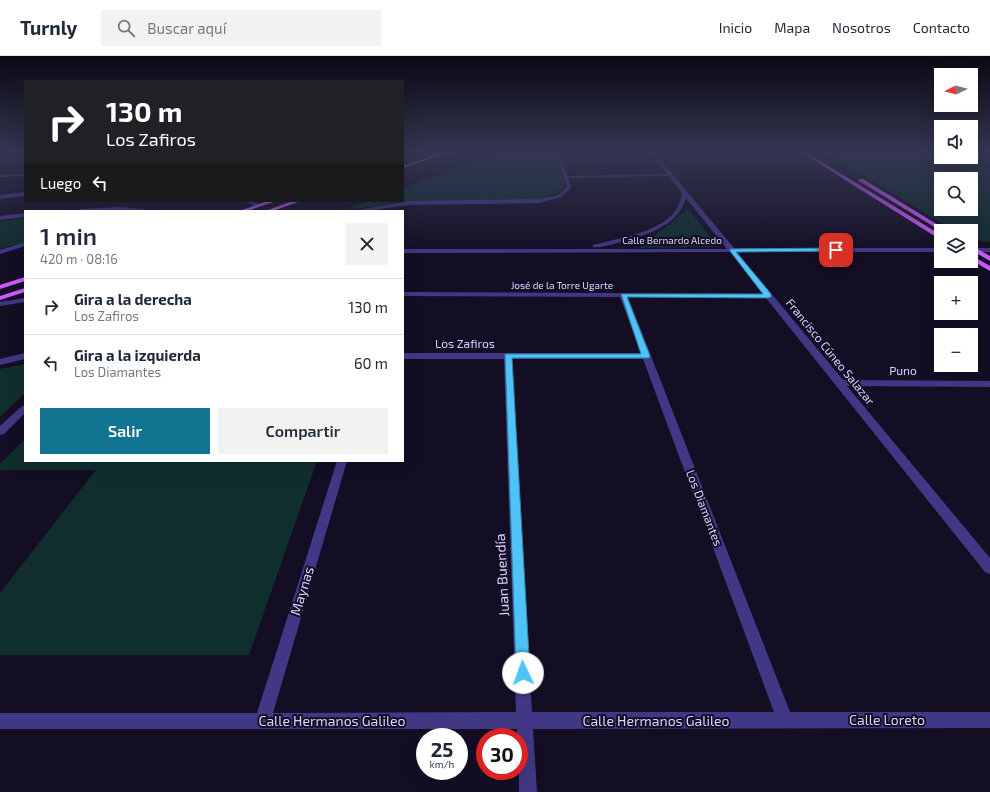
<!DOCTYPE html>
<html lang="es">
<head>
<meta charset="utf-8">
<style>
	:root { --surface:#fff; --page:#f2f2f3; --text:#1f2937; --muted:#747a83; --line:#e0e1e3; --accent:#117490 }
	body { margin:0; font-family:"Exo 2",sans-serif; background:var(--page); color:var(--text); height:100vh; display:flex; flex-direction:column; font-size:15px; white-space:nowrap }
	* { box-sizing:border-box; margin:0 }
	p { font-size:13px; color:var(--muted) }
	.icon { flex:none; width:22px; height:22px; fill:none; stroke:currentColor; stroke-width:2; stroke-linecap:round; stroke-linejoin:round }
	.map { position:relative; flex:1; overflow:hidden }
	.drawer { position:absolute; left:24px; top:154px; width:380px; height:252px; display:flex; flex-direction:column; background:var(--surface); border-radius:0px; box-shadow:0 4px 16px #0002 }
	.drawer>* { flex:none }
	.top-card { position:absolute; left:24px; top:24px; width:380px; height:122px; border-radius:0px; box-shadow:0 4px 16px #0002; background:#202124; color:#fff; overflow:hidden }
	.needle { width:26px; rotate:264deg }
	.controls { position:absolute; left:934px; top:12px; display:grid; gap:8px }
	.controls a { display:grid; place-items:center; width:44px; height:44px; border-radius:0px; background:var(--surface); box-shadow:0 4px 16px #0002; font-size:20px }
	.speed { position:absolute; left:416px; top:672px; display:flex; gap:8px; font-size:20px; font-weight:700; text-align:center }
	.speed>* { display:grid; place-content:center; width:52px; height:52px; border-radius:50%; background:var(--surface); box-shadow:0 4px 16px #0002; line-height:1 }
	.speed small { font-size:10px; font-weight:400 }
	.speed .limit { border:6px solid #d22; background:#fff; color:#111 }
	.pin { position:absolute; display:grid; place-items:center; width:34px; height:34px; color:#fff; margin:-17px; border-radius:8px; box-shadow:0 2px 6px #0006 }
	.me { position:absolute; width:44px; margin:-22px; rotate:357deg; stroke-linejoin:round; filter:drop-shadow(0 0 3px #0008) }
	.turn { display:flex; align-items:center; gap:14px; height:84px; padding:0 16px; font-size:18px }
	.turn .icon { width:52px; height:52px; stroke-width:2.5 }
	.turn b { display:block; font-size:28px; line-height:34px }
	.then { display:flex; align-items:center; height:38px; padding:0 16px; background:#0003; gap:8px; font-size:15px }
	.round { display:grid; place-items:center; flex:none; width:42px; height:42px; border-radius:0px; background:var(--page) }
	.overview { display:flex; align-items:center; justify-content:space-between; height:68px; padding:0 16px }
	h1 { font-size:24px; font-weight:600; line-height:30px }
	.primary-button { display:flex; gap:8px; margin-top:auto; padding:8px 16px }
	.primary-button a { flex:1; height:46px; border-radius:0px; background:var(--accent); color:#fff; font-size:16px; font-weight:600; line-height:46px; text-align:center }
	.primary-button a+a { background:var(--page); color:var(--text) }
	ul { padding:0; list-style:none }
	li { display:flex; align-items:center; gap:12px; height:56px; padding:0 16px; border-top:1px solid var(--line) }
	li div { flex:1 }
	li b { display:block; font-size:15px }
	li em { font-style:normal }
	header { display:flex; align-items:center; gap:24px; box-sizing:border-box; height:56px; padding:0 20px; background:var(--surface); border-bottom:1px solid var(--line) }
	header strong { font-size:19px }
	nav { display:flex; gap:22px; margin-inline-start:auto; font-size:14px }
	.search { width:280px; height:36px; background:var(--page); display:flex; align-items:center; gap:10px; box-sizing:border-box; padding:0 14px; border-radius:0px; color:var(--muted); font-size:15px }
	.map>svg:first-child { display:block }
	.green { fill:#112e2f; fill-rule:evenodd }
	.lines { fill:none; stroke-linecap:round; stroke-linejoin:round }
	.minor { fill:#413885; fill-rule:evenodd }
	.major { fill:#cf59ff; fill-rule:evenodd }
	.route { fill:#4fc3f7; stroke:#337fa1 }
	.labels { text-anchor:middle; stroke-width:4; stroke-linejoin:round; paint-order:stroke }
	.far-street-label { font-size:10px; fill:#dbd2ff; stroke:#140e25 }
	.street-label { font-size:12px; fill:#dbd2ff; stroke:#140e25 }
	.near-street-label { font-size:14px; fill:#dbd2ff; stroke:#140e25 }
</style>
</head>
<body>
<header>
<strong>Turnly</strong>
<div class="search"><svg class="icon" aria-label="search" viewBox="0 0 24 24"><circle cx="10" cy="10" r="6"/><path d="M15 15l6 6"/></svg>Buscar aquí</div>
<nav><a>Inicio</a><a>Mapa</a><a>Nosotros</a><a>Contacto</a></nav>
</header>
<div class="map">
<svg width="990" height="736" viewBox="0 0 990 736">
	<rect width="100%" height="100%" fill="#140e25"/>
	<!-- green -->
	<g class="green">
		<path d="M506,95H554L565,129L562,134L544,142L529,144L400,146L341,155L368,145H403V132Z"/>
		<path d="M822,95H941V101H963L990,113V186L971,184V175H955ZM941,123H971V153H941Z"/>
		<path d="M688,153L719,191L639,192Z"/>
		<path d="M25,162V186L0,193V165Z"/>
		<path d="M25,308V337L0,361V313Z"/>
		<path d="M25,383V405H317L249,599H0V537L96,414H0V408Z"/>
	</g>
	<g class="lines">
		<!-- minor -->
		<g class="minor">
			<path d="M13,95H18L19,96L17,97Z"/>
			<path d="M555,95H559L568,120L667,118L649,95H653L734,192H941V196H737L843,324L990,325V331L847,330L990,502V518L985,516L766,242L628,241L790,656H990V672L533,673L537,736H519V681H517V673H0V657H257L337,405H347L273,657L516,656L504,303H403V297H641L620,241L403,240V236L763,238L730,196L403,197V193H727L686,142C678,171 644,180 617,187C610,189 600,192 593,191V189C619,182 666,176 679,149C680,145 681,141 682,137L669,120L568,122L571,131L562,141L539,147L409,149L367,155H353L409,145L539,143L558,139L567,131ZM512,303H643L774,656H532Z"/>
			<path d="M971,98L990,105V108L971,101Z"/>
			<path d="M0,102H25V104H1Z"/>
			<path d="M25,118V120L0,121V119Z"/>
			<path d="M25,136V140L0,143V139Z"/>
			<path d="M244,145H252L262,150L257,151Z"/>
			<path d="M118,151L144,153L147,155H77L80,153Z"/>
			<path d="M25,157V161L0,164V160Z"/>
			<path d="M25,186V190L0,198V194Z"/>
			<rect x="971" y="192" width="19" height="4"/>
			<path d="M25,242V246L0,250V246Z"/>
			<path d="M25,297V303L0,309V303Z"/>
			<path d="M25,349V357L4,378L0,379V370L22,350Z"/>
		</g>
		<!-- major -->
		<g class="major">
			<path d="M447,95H453L403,112V110Z"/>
			<path d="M799,95H804L941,179V184Z"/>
			<path d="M859,123H863L948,175H941L859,125Z"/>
			<path d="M268,145H276L247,155H239Z"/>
			<path d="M293,145H301L273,155H265Z"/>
			<path d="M971,189L990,200V205L971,194Z"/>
			<path d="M971,199L990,210V215L971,204Z"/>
			<path d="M25,221V225L0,233V229Z"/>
			<path d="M25,232V236L0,244V240Z"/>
		</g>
	</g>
	<!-- sky -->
	<linearGradient id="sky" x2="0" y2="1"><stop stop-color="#0b0814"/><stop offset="0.48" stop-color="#343651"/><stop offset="1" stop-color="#343651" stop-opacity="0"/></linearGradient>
	<rect width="990" height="198" fill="url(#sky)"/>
	<!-- route -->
	<path class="route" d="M836,192L838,195L736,196L771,238V241L768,242L627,241L650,300L649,302H512L530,617L528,622L523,624L518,622L516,617L505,298H641L621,238H763L730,195V193Z"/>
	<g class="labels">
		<!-- far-street labels -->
		<g class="far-street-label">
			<text x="672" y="188">Calle Bernardo Alcedo</text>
			<text x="562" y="233">José de la Torre Ugarte</text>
		</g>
		<!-- street labels -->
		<g class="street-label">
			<text x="465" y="292">Los Zafiros</text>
			<text transform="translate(830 296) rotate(51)" y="4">Francisco Cúneo Salazar</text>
			<text x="903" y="319">Puno</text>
			<text transform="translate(704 452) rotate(69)" y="4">Los Diamantes</text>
		</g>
		<!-- near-street labels -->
		<g class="near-street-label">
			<text transform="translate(502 519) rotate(-93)" y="5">Juan Buendía</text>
			<text transform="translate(302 535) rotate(-73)" y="5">Maynas</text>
			<text x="887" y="669">Calle Loreto</text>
			<text x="332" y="670">Calle Hermanos Galileo</text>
			<text x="656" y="670">Calle Hermanos Galileo</text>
		</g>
	</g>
</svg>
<div class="controls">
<a><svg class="needle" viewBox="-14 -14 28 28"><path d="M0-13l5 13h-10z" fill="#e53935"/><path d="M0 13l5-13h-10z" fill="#747a83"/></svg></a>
<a><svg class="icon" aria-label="sound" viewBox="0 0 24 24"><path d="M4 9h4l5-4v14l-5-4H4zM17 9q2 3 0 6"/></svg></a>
<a><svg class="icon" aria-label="search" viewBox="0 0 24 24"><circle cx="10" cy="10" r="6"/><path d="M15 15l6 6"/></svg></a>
<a><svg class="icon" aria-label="layers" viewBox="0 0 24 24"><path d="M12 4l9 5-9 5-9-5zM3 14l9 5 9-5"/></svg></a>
<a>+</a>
<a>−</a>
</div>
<div class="speed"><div>25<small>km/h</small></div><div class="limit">30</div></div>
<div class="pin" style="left:836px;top:194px;background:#d93025"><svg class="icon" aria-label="arrive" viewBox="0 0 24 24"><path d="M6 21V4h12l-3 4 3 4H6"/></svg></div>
<svg class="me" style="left:523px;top:617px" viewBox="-20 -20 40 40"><circle r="19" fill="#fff"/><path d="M0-13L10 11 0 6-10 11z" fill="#4fc3f7"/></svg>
<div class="top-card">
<div class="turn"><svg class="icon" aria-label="right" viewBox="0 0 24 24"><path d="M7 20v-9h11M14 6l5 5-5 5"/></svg><div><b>130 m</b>Los Zafiros</div></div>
<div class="then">Luego<svg class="icon" aria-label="left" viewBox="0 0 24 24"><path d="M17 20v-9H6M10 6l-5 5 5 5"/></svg></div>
</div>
<section class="drawer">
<div class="overview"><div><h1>1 min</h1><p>420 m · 08:16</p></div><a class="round"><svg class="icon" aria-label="close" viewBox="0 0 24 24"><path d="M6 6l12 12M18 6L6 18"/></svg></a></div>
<ul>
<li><svg class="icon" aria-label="right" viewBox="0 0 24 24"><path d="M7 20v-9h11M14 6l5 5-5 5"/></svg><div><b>Gira a la derecha</b><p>Los Zafiros</p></div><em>130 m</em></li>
<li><svg class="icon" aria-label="left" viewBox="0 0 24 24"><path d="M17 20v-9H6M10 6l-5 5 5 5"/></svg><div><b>Gira a la izquierda</b><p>Los Diamantes</p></div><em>60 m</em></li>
</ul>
<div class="primary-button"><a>Salir</a><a>Compartir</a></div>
</section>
</div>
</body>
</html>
